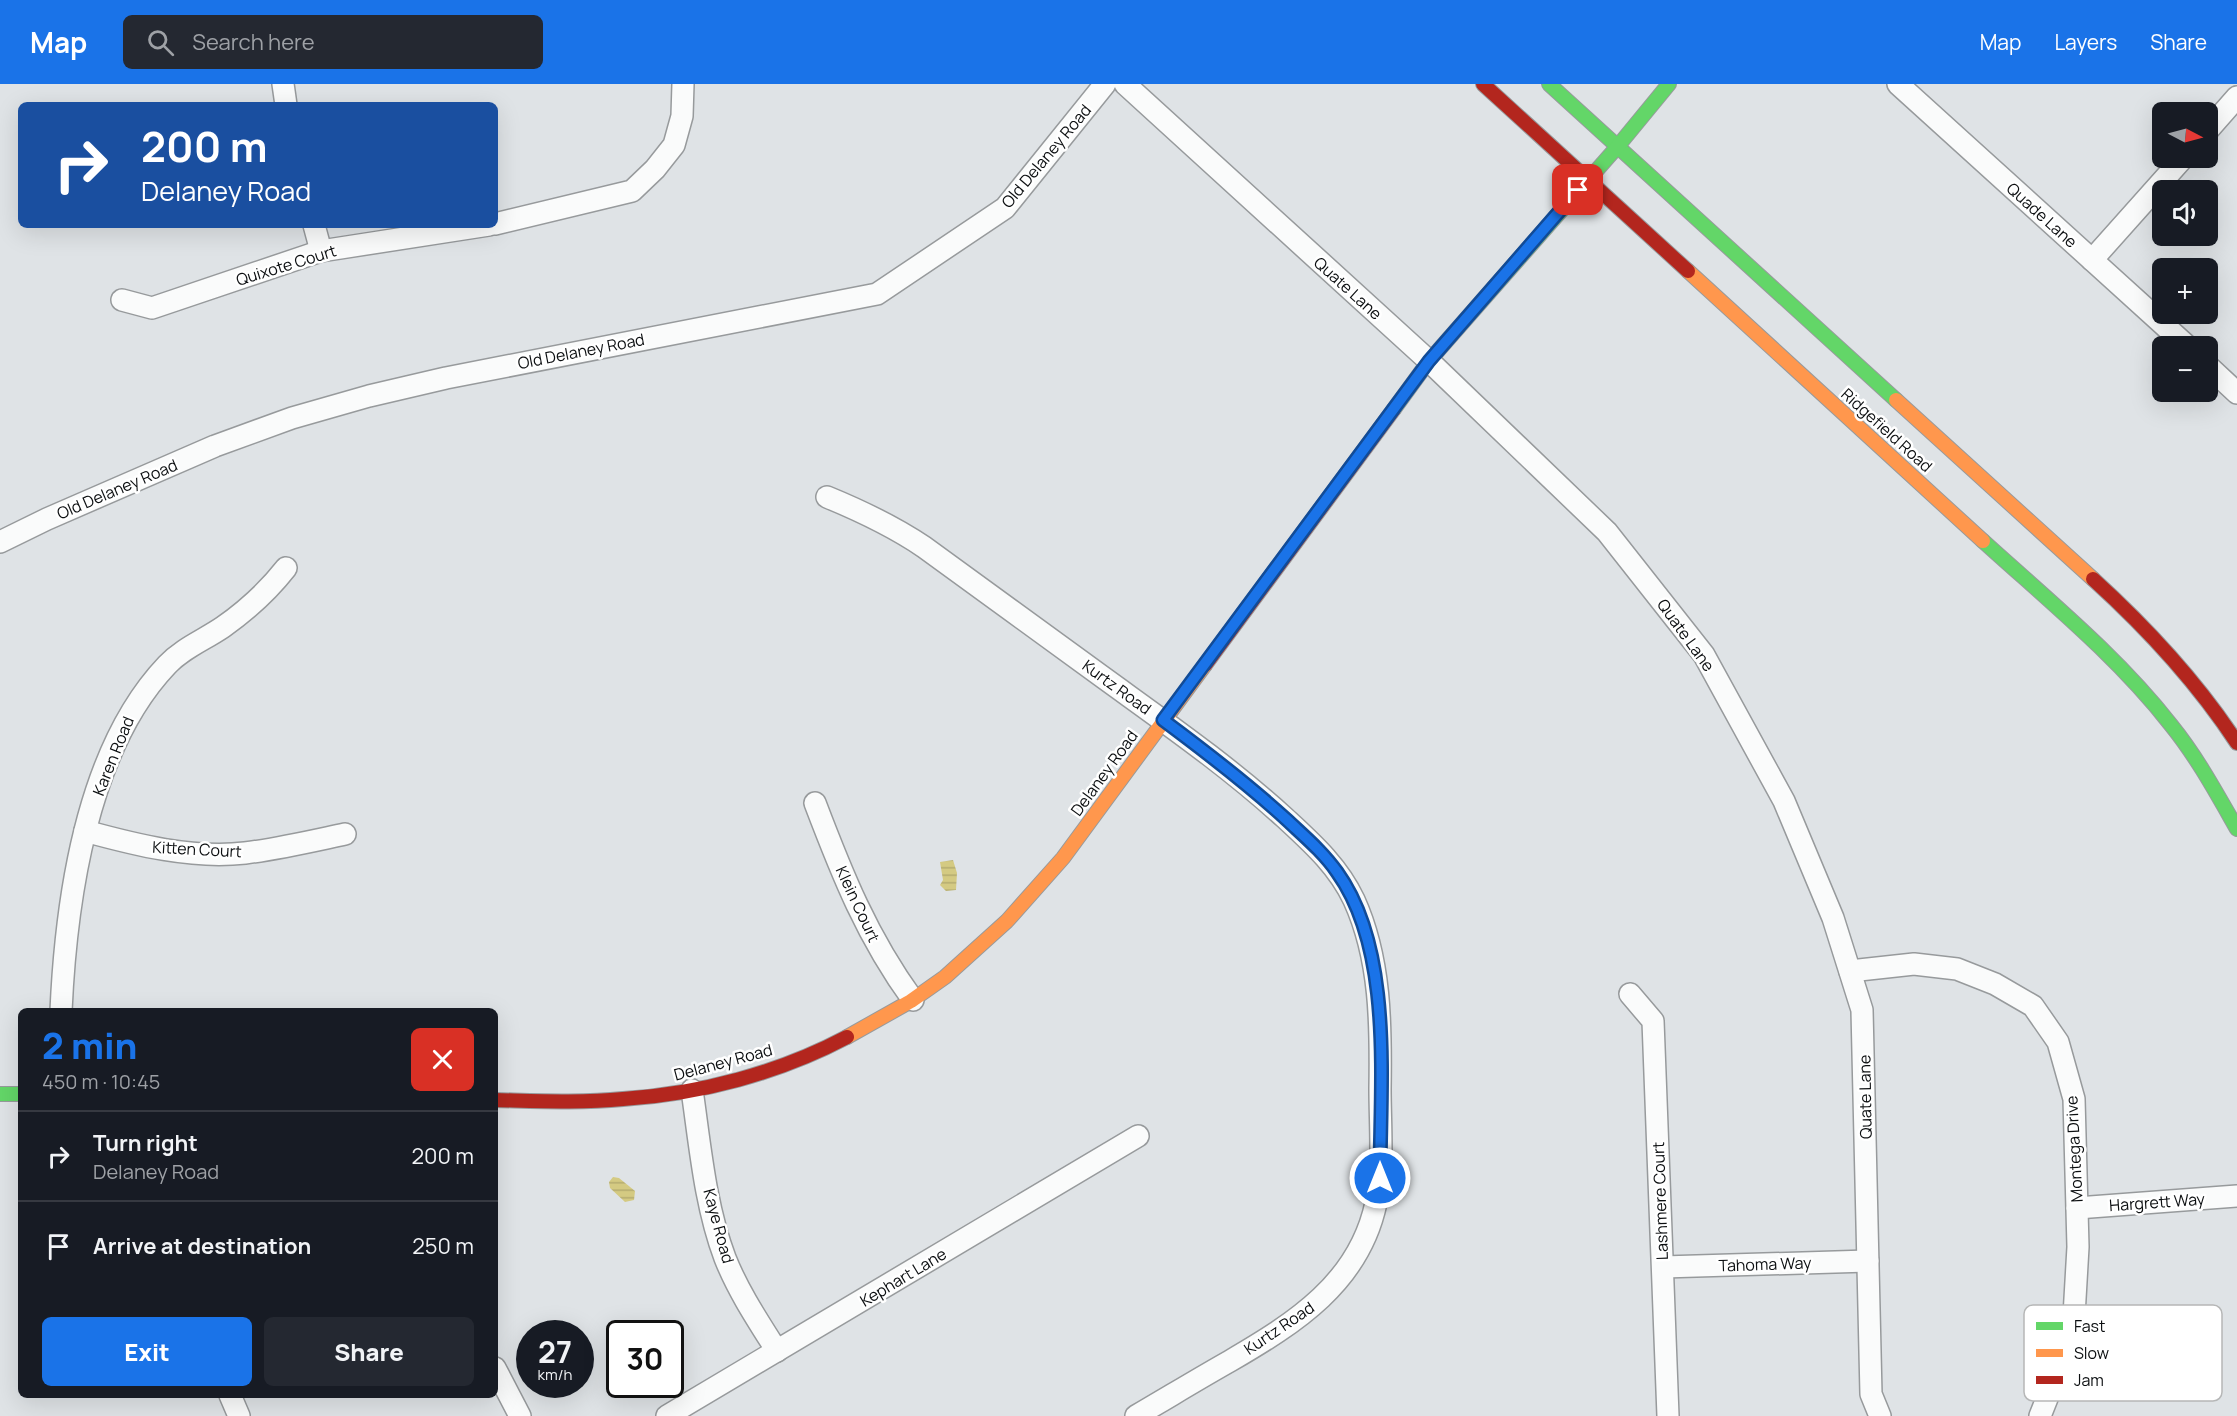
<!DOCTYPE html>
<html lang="en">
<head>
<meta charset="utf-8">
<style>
	:root { --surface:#171b24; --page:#242831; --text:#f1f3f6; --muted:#9ea1a6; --line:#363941; --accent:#1a73e8 }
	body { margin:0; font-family:Manrope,sans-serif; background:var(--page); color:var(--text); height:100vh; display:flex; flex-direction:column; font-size:22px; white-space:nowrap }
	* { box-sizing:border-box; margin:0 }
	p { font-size:20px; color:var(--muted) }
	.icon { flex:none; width:33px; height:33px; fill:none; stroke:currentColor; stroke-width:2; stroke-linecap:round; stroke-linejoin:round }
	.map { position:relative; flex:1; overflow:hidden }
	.sheet { position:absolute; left:18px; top:924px; width:480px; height:390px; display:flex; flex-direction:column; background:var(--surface); border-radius:9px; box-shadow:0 6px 24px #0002 }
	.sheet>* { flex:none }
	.hud { position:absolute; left:18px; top:18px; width:480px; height:126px; border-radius:9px; box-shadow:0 6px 24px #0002; background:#1a4fa0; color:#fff; overflow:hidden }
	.needle { width:39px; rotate:96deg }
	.controls { position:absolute; left:2152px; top:18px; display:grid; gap:12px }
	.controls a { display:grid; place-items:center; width:66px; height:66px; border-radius:9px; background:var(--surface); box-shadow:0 6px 24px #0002; font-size:30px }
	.speed { position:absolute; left:516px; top:1236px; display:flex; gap:12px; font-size:30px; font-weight:700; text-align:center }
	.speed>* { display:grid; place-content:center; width:78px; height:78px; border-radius:50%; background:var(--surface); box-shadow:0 6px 24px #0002; line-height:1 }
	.speed small { font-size:15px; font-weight:400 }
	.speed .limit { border:3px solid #111; border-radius:9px; background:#fff; color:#111 }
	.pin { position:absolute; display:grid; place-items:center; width:51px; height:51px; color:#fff; margin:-26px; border-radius:12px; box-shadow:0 3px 9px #0006 }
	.me { position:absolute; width:66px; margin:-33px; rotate:0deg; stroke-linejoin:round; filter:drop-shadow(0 0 4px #0008) }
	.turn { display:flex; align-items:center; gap:21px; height:126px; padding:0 24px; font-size:27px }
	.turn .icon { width:78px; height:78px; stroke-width:2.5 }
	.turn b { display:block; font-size:42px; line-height:51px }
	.round { display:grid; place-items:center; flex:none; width:63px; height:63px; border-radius:9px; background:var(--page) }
	.summary { display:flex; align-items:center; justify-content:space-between; height:102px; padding:0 24px }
	h1 { font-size:36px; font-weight:800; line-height:45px; color:var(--accent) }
	.action { display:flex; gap:12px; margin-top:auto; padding:12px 24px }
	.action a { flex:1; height:69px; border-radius:9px; background:var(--accent); color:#fff; font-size:24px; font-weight:800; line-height:69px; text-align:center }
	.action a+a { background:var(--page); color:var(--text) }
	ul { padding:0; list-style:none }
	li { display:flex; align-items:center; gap:18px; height:90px; padding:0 24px; border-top:2px solid var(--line) }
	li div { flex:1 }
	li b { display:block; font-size:22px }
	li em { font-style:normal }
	header { display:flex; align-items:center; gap:36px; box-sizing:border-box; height:84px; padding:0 30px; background:var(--accent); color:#fff }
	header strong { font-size:28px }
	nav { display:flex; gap:33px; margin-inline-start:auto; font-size:21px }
	.search { width:420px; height:54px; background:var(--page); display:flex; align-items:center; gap:15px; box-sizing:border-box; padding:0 21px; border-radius:9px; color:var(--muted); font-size:22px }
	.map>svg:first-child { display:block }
	.water { fill:url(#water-rules) }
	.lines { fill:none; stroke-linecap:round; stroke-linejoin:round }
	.street-casing { stroke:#979a9c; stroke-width:24 }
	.fast-casing { stroke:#979a9c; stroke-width:16 }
	.slow-casing { stroke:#979a9c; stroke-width:16 }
	.jam-casing { stroke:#979a9c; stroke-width:16 }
	.street { stroke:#fafbfb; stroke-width:21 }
	.fast { stroke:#63d668; stroke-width:14 }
	.slow { stroke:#ff974d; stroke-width:14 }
	.jam { stroke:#b3261e; stroke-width:14 }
	.route-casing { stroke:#114b97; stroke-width:15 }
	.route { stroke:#1a73e8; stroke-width:10 }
	.labels { text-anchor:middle; stroke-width:5; stroke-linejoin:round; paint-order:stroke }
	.street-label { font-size:16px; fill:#0b0e10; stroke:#fff }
	.key { fill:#fff; stroke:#b6b7b7; stroke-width:1.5 }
	.key-label { font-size:16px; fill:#0b0e10 }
</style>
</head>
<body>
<header>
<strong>Map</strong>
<div class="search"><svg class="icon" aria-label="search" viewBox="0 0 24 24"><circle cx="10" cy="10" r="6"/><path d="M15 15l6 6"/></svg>Search here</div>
<nav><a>Map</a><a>Layers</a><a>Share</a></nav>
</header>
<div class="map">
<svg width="2237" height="1332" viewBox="0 0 2237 1332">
	<defs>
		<pattern id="water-rules" width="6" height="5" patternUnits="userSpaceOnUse" patternTransform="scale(1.5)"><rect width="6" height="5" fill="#d4ca82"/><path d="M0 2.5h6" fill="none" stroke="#b5ac6f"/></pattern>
	</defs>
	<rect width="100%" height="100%" fill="#dfe3e6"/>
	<!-- water -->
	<g class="water">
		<path d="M953,776L957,789L956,806L946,807L940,801L943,796L940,778Z"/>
		<path d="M613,1093L619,1094L635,1107L634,1116L625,1118L610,1104L609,1098Z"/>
	</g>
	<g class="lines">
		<defs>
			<g id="street">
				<path d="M283,0L286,21"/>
				<path d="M1125,0L1429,277L1607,448L1704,571L1784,717L1833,834L1862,926L1871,1310L1880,1332"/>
				<path d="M1898,0L2187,262"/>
				<path d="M2208,46L2237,13"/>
				<path d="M495,140L632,107L655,85L674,61L682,32L683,0"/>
				<path d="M314,141L321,167"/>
				<path d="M2092,176L2183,74"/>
				<path d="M122,216L152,224L321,167L489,141"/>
				<path d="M2208,282L2237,309"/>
				<path d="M827,413C861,427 893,442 924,463C984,506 1044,551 1104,594C1166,639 1228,682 1285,734C1312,759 1338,782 1354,816C1381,875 1381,942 1380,1005C1380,1043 1384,1083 1376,1119C1359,1199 1295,1239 1230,1277C1198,1295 1167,1314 1136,1332"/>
				<path d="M0,458L47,435L215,362L292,334L369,312L446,294L877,210L1005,124L1105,0"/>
				<path d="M815,719C842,790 867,853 913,916"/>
				<path d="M85,747C136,761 192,775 245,769C278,765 312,757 345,750"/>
				<path d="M1850,887L1914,880L1957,885L1995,900L2033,922L2058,958L2074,1015L2078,1163L2073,1249L2040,1332"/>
				<path d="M1630,910L1653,937L1668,1332"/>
				<path d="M61,927C66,816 87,665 167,581C183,564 204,556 223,543C247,526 268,507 286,484"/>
				<path d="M692,1006C700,1061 705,1121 725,1174C738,1207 758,1237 777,1267"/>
				<path d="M2077,1124L2237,1112"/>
				<path d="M1663,1183L1868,1177"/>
				<path d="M495,1284L520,1332"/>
				<path d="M230,1311L239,1332"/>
				<path d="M667,1332L1138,1052"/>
			</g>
			<g id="fast">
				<path d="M1549,0L1896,316"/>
				<path d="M1394,325L1429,277L1618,62L1669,0"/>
				<path d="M1983,457C2048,516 2117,572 2171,641C2197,673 2217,710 2237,745"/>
				<path d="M0,1010H21"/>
			</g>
			<g id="slow">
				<path d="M1688,187L1983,457"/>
				<path d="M1896,316L2093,495"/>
				<path d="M847,953L911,917L945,893L1007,837L1063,774L1205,581"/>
			</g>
			<g id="jam">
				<path d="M1483,0L1688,187"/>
				<path d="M2093,495C2147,544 2197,598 2237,659"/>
				<path d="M1205,581L1394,325"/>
				<path d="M495,1016C538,1017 581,1019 623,1015C700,1010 779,989 847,953"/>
			</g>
		</defs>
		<!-- street casing -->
		<use href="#street" class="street-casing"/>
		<!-- fast casing -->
		<use href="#fast" class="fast-casing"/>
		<!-- slow casing -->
		<use href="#slow" class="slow-casing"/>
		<!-- jam casing -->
		<use href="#jam" class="jam-casing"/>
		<!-- street -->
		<use href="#street" class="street"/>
		<!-- fast -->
		<use href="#fast" class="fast"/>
		<!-- slow -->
		<use href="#slow" class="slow"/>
		<!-- jam -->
		<use href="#jam" class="jam"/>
	</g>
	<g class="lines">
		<defs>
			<path id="route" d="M1380,1094C1380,1001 1394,867 1337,788C1323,768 1305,753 1287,736C1248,700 1206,668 1163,636L1429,277L1578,106"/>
		</defs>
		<!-- route casing -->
		<use href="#route" class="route-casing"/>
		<!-- route -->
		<use href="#route" class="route"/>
	</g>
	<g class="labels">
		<!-- street labels -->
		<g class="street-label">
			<text transform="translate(1046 72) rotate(-50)" y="6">Old Delaney Road</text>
			<text transform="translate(2042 131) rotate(42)" y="6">Quade Lane</text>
			<text transform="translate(286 181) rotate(-17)" y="6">Quixote Court</text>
			<text transform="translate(1348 204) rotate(42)" y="6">Quate Lane</text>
			<text transform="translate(581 267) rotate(-11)" y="6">Old Delaney Road</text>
			<text transform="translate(1887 346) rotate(42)" y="6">Ridgefield Road</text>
			<text transform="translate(117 405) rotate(-23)" y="6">Old Delaney Road</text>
			<text transform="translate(1686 551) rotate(54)" y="6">Quate Lane</text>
			<text transform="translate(1117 603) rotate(36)" y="6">Kurtz Road</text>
			<text transform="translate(113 672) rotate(-68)" y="6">Karen Road</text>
			<text transform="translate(1104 689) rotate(-54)" y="6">Delaney Road</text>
			<text transform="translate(197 765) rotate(3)" y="6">Kitten Court</text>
			<text transform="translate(858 820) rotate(65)" y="6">Klein Court</text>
			<text transform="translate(723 978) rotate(-15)" y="6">Delaney Road</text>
			<text transform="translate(1865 1013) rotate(-91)" y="6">Quate Lane</text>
			<text transform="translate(2074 1065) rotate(-93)" y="6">Montega Drive</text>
			<text transform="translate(1660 1117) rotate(-92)" y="6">Lashmere Court</text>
			<text transform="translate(2157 1118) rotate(-4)" y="6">Hargrett Way</text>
			<text transform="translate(719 1142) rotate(75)" y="6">Kaye Road</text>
			<text transform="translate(1765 1180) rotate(-2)" y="6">Tahoma Way</text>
			<text transform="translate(903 1193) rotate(-31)" y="6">Kephart Lane</text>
			<text transform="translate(1279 1244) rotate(-34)" y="6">Kurtz Road</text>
		</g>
	</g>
	<!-- legend -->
	<rect x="2024" y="1221" width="198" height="96" rx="9" class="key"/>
	<rect x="2036" y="1238" width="27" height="8" fill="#63d668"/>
	<rect x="2036" y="1265" width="27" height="8" fill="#ff974d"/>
	<rect x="2036" y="1292" width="27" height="8" fill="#b3261e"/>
	<g class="key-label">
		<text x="2074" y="1248">Fast</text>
		<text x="2074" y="1275">Slow</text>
		<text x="2074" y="1302">Jam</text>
	</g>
</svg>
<div class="controls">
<a><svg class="needle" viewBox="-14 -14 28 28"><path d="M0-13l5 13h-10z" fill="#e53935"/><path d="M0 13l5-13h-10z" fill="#9ea1a6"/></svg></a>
<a><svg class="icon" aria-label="sound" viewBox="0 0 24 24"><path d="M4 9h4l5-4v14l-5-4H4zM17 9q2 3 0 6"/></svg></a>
<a>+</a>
<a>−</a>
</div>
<div class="speed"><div>27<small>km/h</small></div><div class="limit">30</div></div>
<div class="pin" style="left:1578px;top:106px;background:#d93025"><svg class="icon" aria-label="arrive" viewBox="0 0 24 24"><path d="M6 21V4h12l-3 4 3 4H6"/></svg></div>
<svg class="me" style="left:1380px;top:1094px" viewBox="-20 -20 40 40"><circle r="17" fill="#1a73e8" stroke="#fff" stroke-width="3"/><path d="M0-11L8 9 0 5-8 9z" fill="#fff"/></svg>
<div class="hud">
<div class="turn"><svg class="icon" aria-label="right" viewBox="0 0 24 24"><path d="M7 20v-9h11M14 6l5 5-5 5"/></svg><div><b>200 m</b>Delaney Road</div></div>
</div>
<section class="sheet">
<div class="summary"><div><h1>2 min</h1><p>450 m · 10:45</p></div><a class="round" style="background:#d93025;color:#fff"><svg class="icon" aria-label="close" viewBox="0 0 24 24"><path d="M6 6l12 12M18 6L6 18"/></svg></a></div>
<ul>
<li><svg class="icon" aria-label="right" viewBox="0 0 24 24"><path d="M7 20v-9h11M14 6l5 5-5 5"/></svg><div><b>Turn right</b><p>Delaney Road</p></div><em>200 m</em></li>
<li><svg class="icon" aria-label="arrive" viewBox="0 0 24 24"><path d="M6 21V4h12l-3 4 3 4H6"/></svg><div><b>Arrive at destination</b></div><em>250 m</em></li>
</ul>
<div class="action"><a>Exit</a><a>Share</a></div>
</section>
</div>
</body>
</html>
